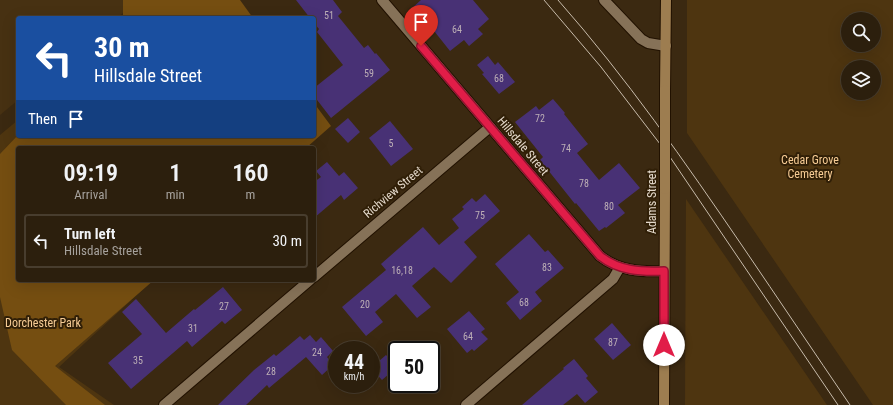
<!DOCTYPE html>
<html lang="en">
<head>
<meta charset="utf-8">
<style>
	:root { --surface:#2c1f0d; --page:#342716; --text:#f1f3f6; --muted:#a6a29d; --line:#483d2e }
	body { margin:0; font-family:"Roboto Condensed",sans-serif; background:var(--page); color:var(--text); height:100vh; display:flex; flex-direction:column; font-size:15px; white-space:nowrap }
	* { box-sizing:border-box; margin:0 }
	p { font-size:13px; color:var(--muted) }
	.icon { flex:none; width:22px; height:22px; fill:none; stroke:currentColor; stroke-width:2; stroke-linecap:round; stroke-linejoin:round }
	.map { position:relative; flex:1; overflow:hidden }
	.details { position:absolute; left:16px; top:146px; width:300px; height:136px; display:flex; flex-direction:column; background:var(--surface); border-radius:4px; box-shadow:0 4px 16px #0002,0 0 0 1px var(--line) }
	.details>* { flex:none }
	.guide { position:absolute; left:16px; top:16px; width:300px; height:122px; border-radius:4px; box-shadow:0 4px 16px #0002,0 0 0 1px var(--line); background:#1a4fa0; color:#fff; overflow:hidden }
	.controls { position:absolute; left:841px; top:12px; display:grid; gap:8px }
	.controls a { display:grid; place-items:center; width:40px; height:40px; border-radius:50%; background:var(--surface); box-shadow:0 4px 16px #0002,0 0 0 1px var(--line); font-size:20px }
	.speed { position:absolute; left:328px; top:341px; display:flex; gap:8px; font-size:20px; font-weight:700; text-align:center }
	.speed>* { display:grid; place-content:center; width:52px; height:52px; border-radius:50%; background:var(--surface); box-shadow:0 4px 16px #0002,0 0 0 1px var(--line); line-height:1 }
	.speed small { font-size:10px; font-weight:400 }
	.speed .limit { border:2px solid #111; border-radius:6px; background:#fff; color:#111 }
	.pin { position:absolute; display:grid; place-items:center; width:34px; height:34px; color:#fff; margin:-41px -17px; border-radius:50% 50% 50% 0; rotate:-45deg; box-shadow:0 0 4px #0007 }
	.pin .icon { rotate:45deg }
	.me { position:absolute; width:44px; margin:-22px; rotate:0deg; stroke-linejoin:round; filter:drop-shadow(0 0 3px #0008) }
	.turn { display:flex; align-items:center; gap:14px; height:84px; padding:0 12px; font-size:18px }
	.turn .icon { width:52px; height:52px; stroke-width:2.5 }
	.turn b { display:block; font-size:28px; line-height:34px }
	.then { display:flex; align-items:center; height:38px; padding:0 12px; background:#0003; gap:8px; font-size:15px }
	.eta { display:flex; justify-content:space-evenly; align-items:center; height:68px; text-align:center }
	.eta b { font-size:24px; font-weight:600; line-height:28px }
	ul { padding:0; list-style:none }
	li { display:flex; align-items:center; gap:12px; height:54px; margin:0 8px 6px; padding:0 4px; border:2px solid var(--line); border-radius:4px }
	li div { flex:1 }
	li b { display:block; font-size:15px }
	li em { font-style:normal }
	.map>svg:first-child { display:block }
	.built { fill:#473112 }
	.green { fill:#4e3510; fill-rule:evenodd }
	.forest { fill:#754e11 }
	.building { fill:#483175 }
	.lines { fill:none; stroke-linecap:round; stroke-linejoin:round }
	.street-casing { stroke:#211100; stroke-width:12 }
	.secondary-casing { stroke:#211100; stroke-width:12 }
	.street { stroke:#867258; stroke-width:10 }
	.secondary { stroke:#9d7d50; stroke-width:10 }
	.tram { stroke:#c7bbab; stroke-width:1 }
	.secondary-bridge-casing { stroke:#211100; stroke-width:12; stroke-linecap:butt }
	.secondary-bridge { stroke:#9d7d50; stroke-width:10 }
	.route-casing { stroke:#92132f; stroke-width:10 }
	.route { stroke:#e11d48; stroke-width:7 }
	.labels { text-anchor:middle; stroke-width:4; stroke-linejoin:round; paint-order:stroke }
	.number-label { font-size:10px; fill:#bdafb6 }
	.street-label { font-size:12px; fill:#e4d9cb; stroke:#301f07 }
	.park-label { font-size:12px; fill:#f7cc95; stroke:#301f07 }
</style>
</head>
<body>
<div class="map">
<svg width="893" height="405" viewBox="0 0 893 405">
	<rect width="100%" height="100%" fill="#3b2911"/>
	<!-- built -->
	<path class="built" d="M0,0H138L117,18H18V100L0,115Z"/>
	<!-- green -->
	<g class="green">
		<path d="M687,0H893V405H873L687,133ZM848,19H874V45H848ZM848,67H874V93H848Z"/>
		<path d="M18,120V136L297,148H18V280H153L59,367L114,405H0V135Z"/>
		<path d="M686,199L827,405H685Z"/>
	</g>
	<!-- forest -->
	<g class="forest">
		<path d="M123,0H240L253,18H123Z"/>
		<path d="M314,103L331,126L306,148H18V280H154L55,366L105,405H66L12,350L0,297V154L18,135V136H314Z"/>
	</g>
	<!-- building -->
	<g class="building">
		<path d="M296,0H333L342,12L338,16L364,48L368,45L375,54L376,53L390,70L331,118L314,96V88L343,65L317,32L319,29L314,23V18H310Z"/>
		<path d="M421,0H473L489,19L478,29L483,34L469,46L464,40L450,51L423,17L420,20L411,9Z"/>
		<path d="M488,56L495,65L498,62L515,82L499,94L482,74L484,73L477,65Z"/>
		<path d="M553,99L565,113L564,114L588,144L577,153L599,180L619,163L640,188L618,205L625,213L606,228L605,227L599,231L576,203L575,204L540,160L543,157L515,122L536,106L539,110Z"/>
		<path d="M348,118L360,132L348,143L335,129Z"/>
		<path d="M390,121L413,149L391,166L369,138Z"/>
		<path d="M327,162L339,176L344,172L358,188L344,200L341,195L314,218V182L321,177L316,171Z"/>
		<path d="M485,194L500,211L464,242L477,257L451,283L434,267L412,286L431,307L417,318L396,294L375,312L383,322L366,336L342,307L386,270L381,264L423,227L439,245L459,228L452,219L464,209L462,207L472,198L476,202Z"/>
		<path d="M529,234L545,252L548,250L564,268L535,292L542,301L520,320L506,303L519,292L495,264Z"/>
		<path d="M223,287L242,310L225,324L222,321L192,347L187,341L131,389L108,363L142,334L122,312L136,299L166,333L194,309L195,310Z"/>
		<path d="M469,311L485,329L481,332L488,339L474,351L472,349L467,353L447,329Z"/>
		<path d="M612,323L631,345L613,360L594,339Z"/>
		<path d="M310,335L316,342L321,337L333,351L327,357L333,365L322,375L306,357L269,388L267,385L246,405H218L254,370L274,354L276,356L300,336L304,340Z"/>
		<path d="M386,355L397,367L382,380L371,368Z"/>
		<path d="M574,359L588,376L586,378L598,392L585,403L577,394L563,405H522L564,369L563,368Z"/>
	</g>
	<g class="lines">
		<defs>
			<g id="street">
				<path d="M382,0L600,256C619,271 641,272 664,271"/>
				<path d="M604,0L641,39L648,43L666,46"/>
				<path d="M314,277L490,127"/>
				<path d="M164,405L310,280"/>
				<path d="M466,405L613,279L620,267"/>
			</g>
			<g id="secondary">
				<path d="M665,90L666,0"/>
				<path d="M664,405L665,189"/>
			</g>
		</defs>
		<!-- street casing -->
		<use href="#street" class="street-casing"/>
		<!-- secondary casing -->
		<use href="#secondary" class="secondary-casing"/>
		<!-- street -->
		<use href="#street" class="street"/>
		<!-- secondary -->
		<use href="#secondary" class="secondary"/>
		<!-- tram -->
		<g class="tram">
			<path d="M544,0L601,67L670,157L838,405"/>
			<path d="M558,0C626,77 685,162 743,247C779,300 814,352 850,405"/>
		</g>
		<defs>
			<path id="secondary-bridge" d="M665,90V189"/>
		</defs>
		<!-- secondary-bridge casing -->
		<use href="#secondary-bridge" class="secondary-bridge-casing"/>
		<!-- secondary-bridge -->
		<use href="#secondary-bridge" class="secondary-bridge"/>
	</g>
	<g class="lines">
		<defs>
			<path id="route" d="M421,46L600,256C619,271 641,272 664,271V345"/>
		</defs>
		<!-- route casing -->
		<use href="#route" class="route-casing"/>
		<!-- route -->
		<use href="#route" class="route"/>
	</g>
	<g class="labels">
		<!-- number labels -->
		<g class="number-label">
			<text x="329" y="19">51</text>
			<text x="457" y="33">64</text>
			<text x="369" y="77">59</text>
			<text x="499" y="82">68</text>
			<text x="540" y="122">72</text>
			<text x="391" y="147">5</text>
			<text x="566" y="152">74</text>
			<text x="584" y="187">78</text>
			<text x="609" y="210">80</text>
			<text x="480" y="219">75</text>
			<text x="547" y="271">83</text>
			<text x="402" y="274">16,18</text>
			<text x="524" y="306">68</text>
			<text x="365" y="308">20</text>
			<text x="224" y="310">27</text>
			<text x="193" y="332">31</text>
			<text x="468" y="340">64</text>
			<text x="613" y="346">87</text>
			<text x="317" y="356">24</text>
			<text x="138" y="364">35</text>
			<text x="271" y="375">28</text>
		</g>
		<!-- street labels -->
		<g class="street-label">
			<text transform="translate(523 146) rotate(50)" y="4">Hillsdale Street</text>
			<text transform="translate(393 192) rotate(-40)" y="4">Richview Street</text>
			<text transform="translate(652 202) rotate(-90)" y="4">Adams Street</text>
		</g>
		<!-- park labels -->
		<g class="park-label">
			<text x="810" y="164">Cedar Grove<tspan x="810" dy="14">Cemetery</tspan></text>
			<text x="43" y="327">Dorchester Park</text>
		</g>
	</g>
</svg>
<div class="controls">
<a><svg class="icon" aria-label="search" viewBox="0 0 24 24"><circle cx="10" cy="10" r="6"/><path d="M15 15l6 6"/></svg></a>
<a><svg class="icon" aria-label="layers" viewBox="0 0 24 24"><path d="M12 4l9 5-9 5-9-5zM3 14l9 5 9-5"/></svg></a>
</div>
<div class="speed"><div>44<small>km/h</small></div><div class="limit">50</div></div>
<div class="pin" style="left:421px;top:46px;background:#d93025"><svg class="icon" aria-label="arrive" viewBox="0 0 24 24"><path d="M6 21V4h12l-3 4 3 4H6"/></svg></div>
<svg class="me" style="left:664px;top:345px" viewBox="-20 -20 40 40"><circle r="19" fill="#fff"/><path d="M0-13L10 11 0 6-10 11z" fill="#e11d48"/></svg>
<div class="guide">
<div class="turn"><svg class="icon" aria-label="left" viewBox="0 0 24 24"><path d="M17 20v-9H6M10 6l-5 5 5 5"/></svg><div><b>30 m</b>Hillsdale Street</div></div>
<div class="then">Then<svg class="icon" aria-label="arrive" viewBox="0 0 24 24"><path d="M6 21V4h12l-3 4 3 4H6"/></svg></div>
</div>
<section class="details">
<div class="eta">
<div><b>09:19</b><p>Arrival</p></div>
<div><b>1</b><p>min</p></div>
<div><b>160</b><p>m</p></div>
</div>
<ul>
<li><svg class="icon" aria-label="left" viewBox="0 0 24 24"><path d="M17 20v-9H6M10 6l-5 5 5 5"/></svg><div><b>Turn left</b><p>Hillsdale Street</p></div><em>30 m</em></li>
</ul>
</section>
</div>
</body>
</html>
